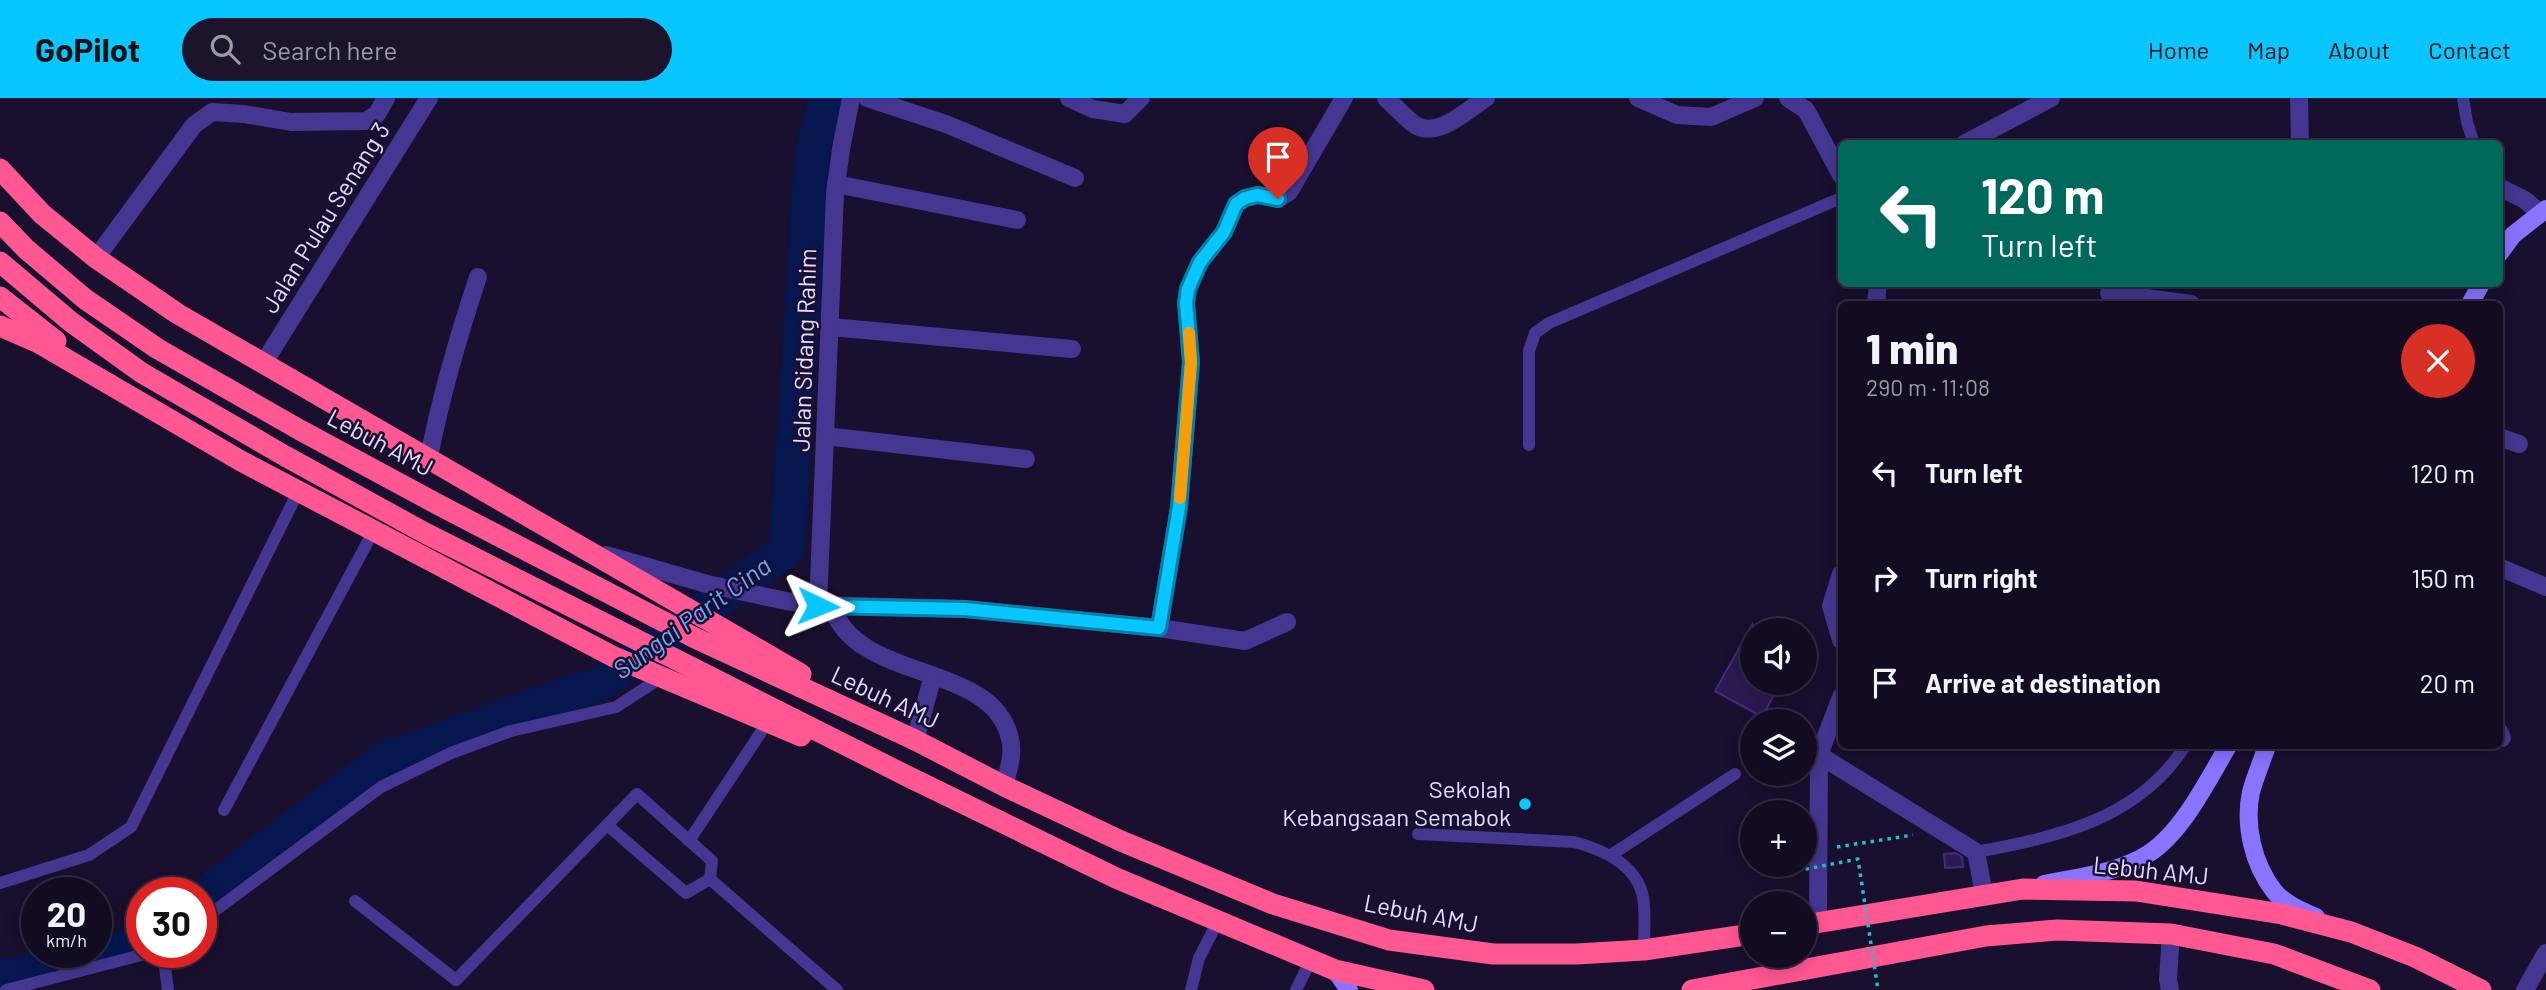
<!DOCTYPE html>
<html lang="en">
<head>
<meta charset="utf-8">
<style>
	:root { --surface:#130b22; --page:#1c142a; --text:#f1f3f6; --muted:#9d9ba5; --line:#322b40; --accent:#08c6ff }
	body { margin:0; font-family:Barlow,sans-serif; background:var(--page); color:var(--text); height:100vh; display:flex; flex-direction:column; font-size:26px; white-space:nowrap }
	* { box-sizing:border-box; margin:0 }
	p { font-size:23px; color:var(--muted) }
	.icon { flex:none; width:38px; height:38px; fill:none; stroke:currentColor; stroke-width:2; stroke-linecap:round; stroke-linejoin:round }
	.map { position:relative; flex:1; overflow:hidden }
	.side { position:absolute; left:1838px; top:203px; width:665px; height:448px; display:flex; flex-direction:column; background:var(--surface); border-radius:10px; box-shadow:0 4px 18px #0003,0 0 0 2px var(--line) }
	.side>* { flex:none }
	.hud { position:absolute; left:1838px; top:42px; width:665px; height:147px; border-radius:10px; box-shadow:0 4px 18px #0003,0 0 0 2px var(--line); background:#00695c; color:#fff; overflow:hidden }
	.buttons { position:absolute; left:1740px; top:520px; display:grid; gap:14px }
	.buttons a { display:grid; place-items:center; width:77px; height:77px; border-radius:50%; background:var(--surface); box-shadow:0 4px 18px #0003,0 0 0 2px var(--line); font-size:35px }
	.speed { position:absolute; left:21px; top:779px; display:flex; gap:14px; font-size:35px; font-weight:700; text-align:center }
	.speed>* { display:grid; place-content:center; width:91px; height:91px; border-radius:50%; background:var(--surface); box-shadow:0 4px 18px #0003,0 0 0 2px var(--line); line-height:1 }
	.speed small { font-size:18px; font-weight:400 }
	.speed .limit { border:10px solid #d22; background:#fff; color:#111 }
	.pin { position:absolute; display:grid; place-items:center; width:60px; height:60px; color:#fff; margin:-72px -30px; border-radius:50% 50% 50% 0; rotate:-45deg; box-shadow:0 0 7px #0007 }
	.pin .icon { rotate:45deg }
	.me { position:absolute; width:77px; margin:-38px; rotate:92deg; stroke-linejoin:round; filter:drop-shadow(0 0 5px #0008) }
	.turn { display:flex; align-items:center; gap:24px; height:147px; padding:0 28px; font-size:32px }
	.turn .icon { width:91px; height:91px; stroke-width:2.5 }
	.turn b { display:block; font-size:49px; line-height:60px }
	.round { display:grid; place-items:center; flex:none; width:74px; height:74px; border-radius:37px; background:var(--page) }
	.summary { display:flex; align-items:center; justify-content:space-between; height:119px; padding:0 28px }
	h1 { font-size:42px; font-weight:800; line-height:52px }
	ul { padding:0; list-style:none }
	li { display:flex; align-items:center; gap:21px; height:105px; padding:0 28px }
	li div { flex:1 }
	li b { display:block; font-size:26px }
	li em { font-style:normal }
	header { display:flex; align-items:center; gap:42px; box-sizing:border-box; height:98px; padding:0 35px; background:var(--accent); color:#111 }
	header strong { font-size:33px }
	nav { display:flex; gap:38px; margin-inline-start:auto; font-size:24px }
	.search { width:490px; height:63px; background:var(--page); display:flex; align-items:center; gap:18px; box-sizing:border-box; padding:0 24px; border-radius:38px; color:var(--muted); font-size:26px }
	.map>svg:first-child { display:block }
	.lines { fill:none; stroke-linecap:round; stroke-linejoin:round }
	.river { stroke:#061750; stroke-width:35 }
	.building { fill:#2c1951; stroke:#45297f; stroke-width:2 }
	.path { stroke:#25beca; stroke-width:3.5; stroke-dasharray:3.5 5; stroke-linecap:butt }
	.lane { stroke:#453691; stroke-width:12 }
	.street { stroke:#453691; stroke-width:18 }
	.secondary { stroke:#8973ff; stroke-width:18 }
	.highway { stroke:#ff5792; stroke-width:21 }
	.path-bridge { stroke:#25beca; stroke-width:3.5; stroke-dasharray:3.5 5; stroke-linecap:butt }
	.route-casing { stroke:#0581a6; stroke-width:18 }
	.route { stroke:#08c6ff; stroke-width:12 }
	.slow { stroke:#f59e0b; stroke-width:12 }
	.poi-dot { fill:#08c6ff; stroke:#190f2e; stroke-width:2.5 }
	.labels { text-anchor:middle; stroke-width:5; stroke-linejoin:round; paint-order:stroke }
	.street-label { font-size:24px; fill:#e5dcff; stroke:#190f2e }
	.poi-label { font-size:24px; fill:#e5dcff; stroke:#190f2e; text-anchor:end }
	.water-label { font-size:26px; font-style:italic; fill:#6aa7ff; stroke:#190f2e }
</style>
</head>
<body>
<header>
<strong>GoPilot</strong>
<div class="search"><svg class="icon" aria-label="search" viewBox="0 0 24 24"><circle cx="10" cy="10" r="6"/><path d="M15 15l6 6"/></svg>Search here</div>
<nav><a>Home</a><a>Map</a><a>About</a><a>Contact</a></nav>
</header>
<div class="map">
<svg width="2546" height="892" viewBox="0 0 2546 892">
	<rect width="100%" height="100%" fill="#190f2e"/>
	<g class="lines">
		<!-- river -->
		<g class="river">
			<path d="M201,800L385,661L603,584L787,452L812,54L827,0"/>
			<path d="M0,880L142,845"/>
		</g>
	</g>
	<!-- building -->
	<g class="building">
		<path d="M1752,527V584H1781L1762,619L1715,593Z"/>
		<path d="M1956,755L1962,759L1963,769L1945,770L1944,756Z"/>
	</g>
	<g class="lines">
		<!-- path -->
		<path class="path" d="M1837,749L1913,737"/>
		<!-- lane -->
		<g class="lane">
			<path d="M2463,0L2467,24L2474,46"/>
			<path d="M1529,347V253L1535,235L1549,225L1841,100"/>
			<path d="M224,712L373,434"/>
			<path d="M1418,736L1574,744C1605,752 1642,769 1644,807C1645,821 1644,837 1644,852"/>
			<path d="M689,743L767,625"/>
			<path d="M1976,754C2056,739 2138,722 2185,648"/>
			<path d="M1611,757L1735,676"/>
			<path d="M710,781L837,892"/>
			<path d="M0,785L89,757L131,729L298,394"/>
			<path d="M355,803L456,882L637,696L712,763L710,781L686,795L607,727"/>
			<path d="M201,823L381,689L451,655L511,633L616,609L662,579"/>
			<path d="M163,854L168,892"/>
			<path d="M6,892L153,854"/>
			<path d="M1191,892L1199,860L1218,823"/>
			<path d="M1296,892L1311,862"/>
		</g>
		<!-- street -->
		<g class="street">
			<path d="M867,0L946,26L1075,80"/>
			<path d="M1069,0L1093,11L1125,16L1141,0"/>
			<path d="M1386,0C1395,8 1405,20 1415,27C1438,41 1467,12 1486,0"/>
			<path d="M1638,0L1677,17L1711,19L1755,0"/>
			<path d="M1788,0L1806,12L1841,77"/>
			<path d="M2299,0L2300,46"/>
			<path d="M1964,46L2051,0"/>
			<path d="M836,86L1017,122"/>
			<path d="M2499,89L2525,102L2539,114"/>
			<path d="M96,160L194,27L212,14L244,16L291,24L366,23L377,16L386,0"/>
			<path d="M2109,195L2191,206"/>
			<path d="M1876,206L1878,186"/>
			<path d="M831,229L1072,251"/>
			<path d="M263,266L429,0"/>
			<path d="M825,338L1026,361"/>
			<path d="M2499,339L2519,346"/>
			<path d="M429,359C441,298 458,239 478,179"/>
			<path d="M606,457L707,486L786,503L818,507L965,511L1159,530L1245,543L1287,524"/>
			<path d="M2499,469L2546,489"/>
			<path d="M1841,476L1831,508L1841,542"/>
			<path d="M818,507L835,96L841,51L851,0"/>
			<path d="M832,509C858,586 994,563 1010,641C1014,656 1008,673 1004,688"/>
			<path d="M1159,530L1179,409L1191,264L1186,205L1188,191L1200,164L1224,134L1236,106L1245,100L1258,97L1278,101L1289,94L1344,0"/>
			<path d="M2499,633L2502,640"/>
			<path d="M915,642L933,578"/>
			<path d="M1819,657L1976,754L1984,796"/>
			<path d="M1818,824L1819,657L1841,599"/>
			<path d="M2170,892L2168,881L2171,836"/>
			<path d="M2525,892L2546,855"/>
		</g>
		<!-- secondary -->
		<g class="secondary">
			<path d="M2499,156L2513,137L2546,111"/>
			<path d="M2470,206L2481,186"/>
			<path d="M2267,648C2262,663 2255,679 2251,694C2244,727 2253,766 2274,793C2283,805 2302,813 2316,819"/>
			<path d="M2044,786C2078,779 2118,775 2148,756C2182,735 2208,682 2228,648"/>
			<path d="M1335,872L1349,892"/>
		</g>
		<!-- highway -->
		<g class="highway">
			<path d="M0,71L42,116L96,160L178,216L801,576"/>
			<path d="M0,124L26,151L85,201L158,251L300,332L439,407L695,540L915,642L1004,688L1121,743L1273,806L1389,842L1493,856H1577L1644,852L1752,836"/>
			<path d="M0,164L71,224L142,275L285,358L425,435L909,679L1116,780L1335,872L1424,892"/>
			<path d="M0,199L56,243"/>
			<path d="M0,228L37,244L241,363L614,559L801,638"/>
			<path d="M1804,827L2023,791L2136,793L2282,816L2351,834L2415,859L2481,892"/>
			<path d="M1692,892L1986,838L2057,832L2171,836L2274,856L2370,892"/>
		</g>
		<!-- path-bridge -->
		<path class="path-bridge" d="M1794,766L1796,773L1858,761L1878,892"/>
	</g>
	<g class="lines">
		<defs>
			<path id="route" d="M818,508L965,511L1159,530L1179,409L1183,361L1191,264L1186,205L1188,191L1200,164L1224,134L1236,106L1245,100L1258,97L1278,101"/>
		</defs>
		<!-- route casing -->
		<use href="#route" class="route-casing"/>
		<!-- route -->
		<use href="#route" class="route"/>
		<!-- slow -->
		<path class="slow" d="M1180,400L1191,264L1189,235"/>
	</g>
	<!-- markers -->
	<circle class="poi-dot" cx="1525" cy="706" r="7"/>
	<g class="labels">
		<!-- street labels -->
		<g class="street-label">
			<text transform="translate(326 120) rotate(-58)" y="8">Jalan Pulau Senang 3</text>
			<text transform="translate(805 252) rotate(-88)" y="8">Jalan Sidang Rahim</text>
			<text transform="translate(380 345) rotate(28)" y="8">Lebuh AMJ</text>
			<text transform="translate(885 600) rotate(25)" y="8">Lebuh AMJ</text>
			<text transform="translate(2151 773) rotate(6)" y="8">Lebuh AMJ</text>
			<text transform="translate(1421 816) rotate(11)" y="8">Lebuh AMJ</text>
		</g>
		<!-- poi labels -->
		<g class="poi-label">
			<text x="1511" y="700">Sekolah<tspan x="1511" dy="28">Kebangsaan Semabok</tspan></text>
		</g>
		<!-- water labels -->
		<g class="water-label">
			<text transform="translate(692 520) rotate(-36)" y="9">Sungai Parit Cina</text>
		</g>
	</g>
</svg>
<div class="buttons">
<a><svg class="icon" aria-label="sound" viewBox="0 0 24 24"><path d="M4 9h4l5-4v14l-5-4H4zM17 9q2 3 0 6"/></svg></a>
<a><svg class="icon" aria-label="layers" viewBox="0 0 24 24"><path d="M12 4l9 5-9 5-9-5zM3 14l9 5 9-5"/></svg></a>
<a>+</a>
<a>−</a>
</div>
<div class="speed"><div>20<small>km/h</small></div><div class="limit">30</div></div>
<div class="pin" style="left:1278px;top:101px;background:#d93025"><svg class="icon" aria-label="arrive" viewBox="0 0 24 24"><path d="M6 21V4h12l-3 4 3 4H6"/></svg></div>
<svg class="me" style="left:818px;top:508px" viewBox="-20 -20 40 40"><path d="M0-17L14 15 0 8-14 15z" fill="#08c6ff" stroke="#fff" stroke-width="4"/></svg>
<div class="hud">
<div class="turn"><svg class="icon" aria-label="left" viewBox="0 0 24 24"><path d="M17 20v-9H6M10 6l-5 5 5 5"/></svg><div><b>120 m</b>Turn left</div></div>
</div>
<section class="side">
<div class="summary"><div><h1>1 min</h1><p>290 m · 11:08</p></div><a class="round" style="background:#d93025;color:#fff"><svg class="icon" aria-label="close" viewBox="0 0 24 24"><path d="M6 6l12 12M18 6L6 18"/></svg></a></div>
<ul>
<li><svg class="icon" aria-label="left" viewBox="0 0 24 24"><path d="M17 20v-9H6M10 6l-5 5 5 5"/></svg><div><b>Turn left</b></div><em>120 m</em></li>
<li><svg class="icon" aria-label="right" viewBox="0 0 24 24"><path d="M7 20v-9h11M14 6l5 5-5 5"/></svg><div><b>Turn right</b></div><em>150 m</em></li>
<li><svg class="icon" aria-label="arrive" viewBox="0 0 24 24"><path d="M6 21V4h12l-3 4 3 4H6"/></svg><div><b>Arrive at destination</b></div><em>20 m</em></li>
</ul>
</section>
</div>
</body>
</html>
